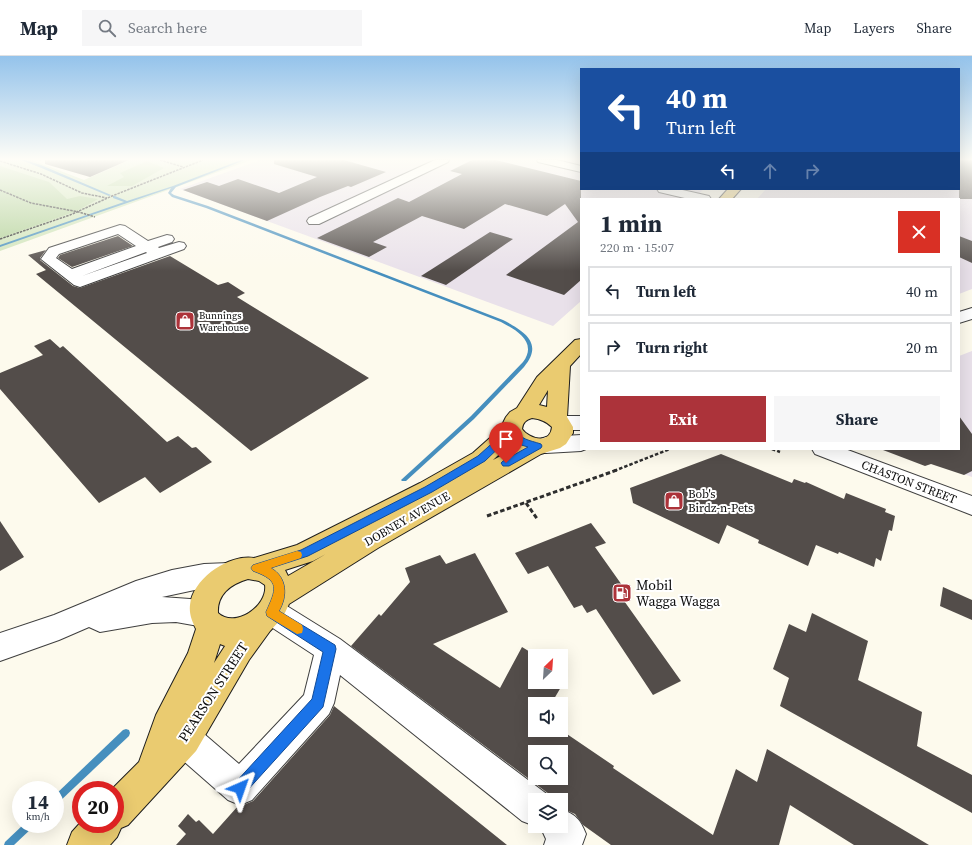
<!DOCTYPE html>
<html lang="en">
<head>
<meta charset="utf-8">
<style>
	:root { --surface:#fff; --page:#f6f6f7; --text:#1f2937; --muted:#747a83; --line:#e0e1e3; --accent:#ac333a }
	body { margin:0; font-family:"Source Serif 4",serif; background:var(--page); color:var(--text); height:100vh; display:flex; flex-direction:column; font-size:15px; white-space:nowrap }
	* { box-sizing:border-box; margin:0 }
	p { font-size:13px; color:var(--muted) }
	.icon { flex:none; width:22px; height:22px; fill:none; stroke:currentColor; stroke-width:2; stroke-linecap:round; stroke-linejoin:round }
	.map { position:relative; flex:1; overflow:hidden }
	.details { position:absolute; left:580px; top:142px; width:380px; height:252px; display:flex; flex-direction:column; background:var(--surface); border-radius:0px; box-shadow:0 4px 16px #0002 }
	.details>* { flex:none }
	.banner { position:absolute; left:580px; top:12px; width:380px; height:122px; border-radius:0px; box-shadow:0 4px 16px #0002; background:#1a4fa0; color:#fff; overflow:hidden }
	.needle { width:26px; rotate:25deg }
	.buttons { position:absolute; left:528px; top:593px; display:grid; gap:8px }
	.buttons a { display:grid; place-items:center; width:40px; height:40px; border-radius:0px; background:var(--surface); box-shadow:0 4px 16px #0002; font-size:20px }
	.speed { position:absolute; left:12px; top:725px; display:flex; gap:8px; font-size:20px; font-weight:700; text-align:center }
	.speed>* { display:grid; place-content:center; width:52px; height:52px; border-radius:50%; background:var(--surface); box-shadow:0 4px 16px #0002; line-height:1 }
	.speed small { font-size:10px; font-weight:400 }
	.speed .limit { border:6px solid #d22; background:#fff; color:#111 }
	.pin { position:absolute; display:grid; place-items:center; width:34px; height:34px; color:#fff; margin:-41px -17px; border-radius:50% 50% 50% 0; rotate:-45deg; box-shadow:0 0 4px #0007 }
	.pin .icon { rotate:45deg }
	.me { position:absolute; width:44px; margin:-22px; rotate:43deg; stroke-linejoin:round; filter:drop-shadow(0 0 3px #0008) }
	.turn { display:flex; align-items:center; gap:14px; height:84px; padding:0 20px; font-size:18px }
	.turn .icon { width:52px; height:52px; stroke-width:2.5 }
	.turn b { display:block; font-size:28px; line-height:34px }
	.lanes { display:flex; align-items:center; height:38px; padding:0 20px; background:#0003; justify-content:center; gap:20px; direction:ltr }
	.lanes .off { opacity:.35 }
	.round { display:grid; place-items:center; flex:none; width:42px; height:42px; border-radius:0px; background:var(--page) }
	.overview { display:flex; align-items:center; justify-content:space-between; height:68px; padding:0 20px }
	h1 { font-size:24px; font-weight:700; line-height:30px }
	.button { display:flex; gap:8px; margin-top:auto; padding:8px 20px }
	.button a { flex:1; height:46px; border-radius:0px; background:var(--accent); color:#fff; font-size:16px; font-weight:700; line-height:46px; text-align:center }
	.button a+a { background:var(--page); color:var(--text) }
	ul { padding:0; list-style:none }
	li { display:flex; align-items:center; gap:12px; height:50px; margin:0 8px 6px; padding:0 12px; border:2px solid var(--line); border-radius:0px }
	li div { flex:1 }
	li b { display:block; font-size:15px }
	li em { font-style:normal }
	header { display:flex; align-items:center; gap:24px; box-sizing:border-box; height:56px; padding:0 20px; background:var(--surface); border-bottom:1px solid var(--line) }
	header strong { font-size:19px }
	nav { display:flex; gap:22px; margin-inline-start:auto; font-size:14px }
	.search { width:280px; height:36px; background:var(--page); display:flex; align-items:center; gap:10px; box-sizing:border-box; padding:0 14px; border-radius:0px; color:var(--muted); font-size:15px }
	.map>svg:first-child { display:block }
	.industrial { fill:#e9e1ea }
	.green { fill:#d0e4ba }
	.forest { fill:#b4d29b }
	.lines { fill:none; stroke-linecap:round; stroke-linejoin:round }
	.stream { fill:#468fbe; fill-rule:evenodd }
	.building { fill:#534d4a; fill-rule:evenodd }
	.minor-casing { stroke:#3f3f3f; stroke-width:2 }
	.major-casing { stroke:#1d1d1d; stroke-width:2 }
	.path-far2 { stroke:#2e2e2e; stroke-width:1.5; stroke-dasharray:2.5 1; stroke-linecap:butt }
	.path-far1 { stroke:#2e2e2e; stroke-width:2.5; stroke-dasharray:3.5 2; stroke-linecap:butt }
	.path { stroke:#2e2e2e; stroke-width:3; stroke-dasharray:4.5 2.5; stroke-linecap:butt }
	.minor { fill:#fff; fill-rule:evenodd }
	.major { fill:#eacb70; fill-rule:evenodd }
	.route { fill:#1a73e8; stroke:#114b97 }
	.slow { fill:#f59e0b }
	.labels { text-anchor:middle; stroke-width:4; stroke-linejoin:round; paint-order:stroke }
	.far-poi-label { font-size:10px; fill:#0c0c0c; stroke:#fff; text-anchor:start }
	.street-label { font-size:12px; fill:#0c0c0c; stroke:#fff }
	.poi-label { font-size:12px; fill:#0c0c0c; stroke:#fff; text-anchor:start }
	.near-poi-label { font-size:14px; fill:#0c0c0c; stroke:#fff; text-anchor:start }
	.near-street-label { font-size:14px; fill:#0c0c0c; stroke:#fff }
</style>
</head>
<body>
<header>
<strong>Map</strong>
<div class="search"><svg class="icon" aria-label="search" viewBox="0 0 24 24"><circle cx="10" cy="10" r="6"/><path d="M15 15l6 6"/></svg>Search here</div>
<nav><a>Map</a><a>Layers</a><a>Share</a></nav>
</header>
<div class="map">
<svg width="972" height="789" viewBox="0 0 972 789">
	<rect width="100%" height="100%" fill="#fdfaed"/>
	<!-- industrial -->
	<g class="industrial">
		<path d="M260,104H581V133H704L693,143H581V245L553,270L180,133Z"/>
		<path d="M972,104V233L959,238V143H757L766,133H959Z"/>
		<path d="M972,295V421L895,393H959V300Z"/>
	</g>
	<!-- green -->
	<path class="green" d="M0,104H32L84,124L130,104H251L0,195Z"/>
	<!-- forest -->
	<g class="forest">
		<path d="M147,105L164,112L132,130H107L124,121L120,117Z"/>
		<path d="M0,110L49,126L67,143L80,140L98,143L77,155L0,182Z"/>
	</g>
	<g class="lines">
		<!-- stream -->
		<g class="stream">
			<path d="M21,104H25L41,109L111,139L109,140L39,111Z"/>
			<path d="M241,104H245L176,131L171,137L174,139L208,150L503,264C524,275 544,287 524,311L474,363L406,425H402L401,424L471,360L523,306C538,286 516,274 501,266L206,152L172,141L168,137L171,132L89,160L0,191V189L124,146L113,142V140H115L127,145L173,130Z"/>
			<path d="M126,673L129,674L130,677L129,680L58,747L55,748V739L123,674Z"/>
			<path d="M24,768H34L33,771L14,789H4L5,786Z"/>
		</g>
	</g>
	<!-- building -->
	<g class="building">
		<path d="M45,104H129L90,121L45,108Z"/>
		<path d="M274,104H344L386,116L351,131L348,130L320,141L267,165L183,134L207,126L219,130L238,123L279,137L317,121L274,108Z"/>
		<path d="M472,104H496L581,125V224L564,239L506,219L578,166L565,148L547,160L505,148L464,173L422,160L373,186L387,191L369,201L317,182L398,142L409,146L462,118L450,115Z"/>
		<rect x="959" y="104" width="13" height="39"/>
		<path d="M490,176L513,183L446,229L421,220Z"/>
		<path d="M118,180L133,190L72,211L58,202L60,199Z"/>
		<path d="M959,180L972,185V207L959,201Z"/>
		<path d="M46,194L40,202V204L73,230L80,232L170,200L218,229L228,226L245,237L237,241L369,322L251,395L36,218L46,214L28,199Z"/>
		<path d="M50,283L60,292L63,290L167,386L178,380L192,392L196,391L212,406L160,437L145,421L99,447L0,333V317L43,299L34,290Z"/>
		<path d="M959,360L972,378V415L964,419L931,408L925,410L883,394L884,393H959Z"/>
		<path d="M721,398L792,427L794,423L805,427L806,426L844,443L846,437L886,453L885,456L895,460L892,475L889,474L881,505L876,502L874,511L839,496L838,498L816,489L808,510L758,487L759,484L727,469L719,488L633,447L630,432Z"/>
		<path d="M0,465L24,501L0,515Z"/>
		<path d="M591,467L606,487L595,491L629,539L622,542L681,625L653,639L596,553L587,557L582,549L574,552L548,510L528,518L515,497Z"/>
		<path d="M475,497L508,556L433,588L500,632L522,591L535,599V626H564L551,648H535V674H561L614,710L613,712L713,779L736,713L757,726L767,693L929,789H854L790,749L779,789H611L583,769L575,758L561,752V744H550L549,738L351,590L379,558L381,560L410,526L405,512L440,499L446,508ZM535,696H561V722H535Z"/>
		<path d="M943,531L972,544V564L940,550Z"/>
		<path d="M812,557L868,585L858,624L922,656L917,690L972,719V757L780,650L789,622L773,613L789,568L806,576Z"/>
		<path d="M334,650L507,789H176L186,778L178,770L188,758L196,766L199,764L213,778L238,750H241L253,745L330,659Z"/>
	</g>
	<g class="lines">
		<defs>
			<g id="minor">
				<path d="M435,104H449L448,106L319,168H309L307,165L309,162Z"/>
				<path d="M537,104H557L581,110V116L538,106Z"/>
				<path d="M657,133H678L709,140L711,143H689L659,136Z"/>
				<path d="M120,169L125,170L148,185L167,179L172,180L174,183L172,186L158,191L159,192L179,186L184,187L186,190L184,193L80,231L74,229L41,203L49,192ZM118,178L136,190L72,213L56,202L59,198ZM146,196L147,197L82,220Z"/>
				<path d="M972,252V263L959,267V256Z"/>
				<path d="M560,360H581V374H560L553,372L550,367L553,362Z"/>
				<path d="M581,379V393H586L581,395L546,397L538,394L535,389L538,384L546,381Z"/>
				<path d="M812,393H845L972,440V459L815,398Z"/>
				<path d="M229,507L238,510L242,518L238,526L229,529L204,532L162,541L190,543L214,549L218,558L214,567L204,571L176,566L152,567L100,576L89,571L59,584L0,605V577L54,559L136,525L172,514L204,508Z"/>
				<path d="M272,543L282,547L340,583L548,739L549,744H535V770L522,765L340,619L334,647L329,658L252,744L240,749L228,744L172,695L168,683L172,671L184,667L196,671L239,708L304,639L314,599L262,565L258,556L262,547Z"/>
				<path d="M561,753C576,759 580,763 586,778L582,789H544L546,783L540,770H561Z"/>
			</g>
			<g id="major">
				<path d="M728,133H741L732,143H719Z"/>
				<path d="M581,283V298L570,310L567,361L573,371V377L566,388L560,392L541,398L378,492L289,548L283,561L270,575L249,604L196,695L128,769L121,772L117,781L110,789H67L72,776L81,766V768H115V734H111L139,706L156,659L188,597L196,573C192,565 189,558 190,549C193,522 229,498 254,502L297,489L420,427L473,397L500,373L506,361L510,356L517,352L537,321L575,284ZM548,334L547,351L539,349ZM532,362C540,363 546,365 552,371C550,389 529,383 522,373C523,366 526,364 532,362ZM510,388L516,392L493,404ZM326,498L288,520L285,514L313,505ZM248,523L259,525L265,529C268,550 235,573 218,557C217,538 231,528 248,523ZM220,588L225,590L214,607Z"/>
			</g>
		</defs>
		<!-- minor casing -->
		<use href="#minor" class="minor-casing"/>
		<!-- major casing -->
		<use href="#major" class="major-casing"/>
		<!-- path-far2 -->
		<g class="path-far2">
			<path d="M160,104L183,111"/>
			<path d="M0,105L41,118L82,137L107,142"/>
			<path d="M0,134L31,147L79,156L95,161"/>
			<path d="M0,183L70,159L112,140L203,104"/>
		</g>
		<!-- path-far1 -->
		<g class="path-far1">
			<path d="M772,393L780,396"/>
			<path d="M614,415L670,393"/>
		</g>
		<!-- path -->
		<g class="path">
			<path d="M526,447L538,464"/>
			<path d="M487,460L617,414"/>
		</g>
		<!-- minor -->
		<use href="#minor" class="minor"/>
		<!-- major -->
		<use href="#major" class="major"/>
	</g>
	<!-- sky -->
	<linearGradient id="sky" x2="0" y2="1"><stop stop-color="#94c3eb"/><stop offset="0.48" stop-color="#fefdf7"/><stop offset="1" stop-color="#fefdf7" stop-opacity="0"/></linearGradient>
	<rect width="972" height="215" fill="url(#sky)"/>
	<!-- route -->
	<path class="route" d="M512,372L515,373C521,384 529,384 541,388L542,390L541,392L509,410H503L501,407L503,405L528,391L518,388L510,381L485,405L432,436L308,500L271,512C287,521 288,540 279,555L335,589L336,593L323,651L245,737L240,739L235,737L233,732L235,727L312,643L323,596L267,560L266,556C276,533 281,525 253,515L251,512L253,509L301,494L425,431L478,400L508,373Z"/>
	<!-- slow -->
	<path class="slow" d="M297,495L301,496L302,499L301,502L271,512C287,521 288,540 279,555L302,569L303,573L302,577L297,578L267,560L266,556C276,533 281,525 253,515L251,512L253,509Z"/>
	<!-- icons -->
	<defs>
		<symbol id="shop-square" viewBox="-11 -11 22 22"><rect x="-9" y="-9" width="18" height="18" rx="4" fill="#ac333a" stroke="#fff"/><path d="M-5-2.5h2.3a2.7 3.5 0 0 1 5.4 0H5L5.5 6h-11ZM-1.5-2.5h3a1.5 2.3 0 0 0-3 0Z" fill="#fff"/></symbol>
		<symbol id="fuel-square" viewBox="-11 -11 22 22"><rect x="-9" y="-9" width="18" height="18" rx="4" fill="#ac333a" stroke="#fff"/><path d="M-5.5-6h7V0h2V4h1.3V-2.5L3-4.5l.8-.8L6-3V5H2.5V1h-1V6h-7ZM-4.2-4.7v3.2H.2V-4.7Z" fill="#fff"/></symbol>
	</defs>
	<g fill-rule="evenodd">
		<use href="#shop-square" x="174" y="254" width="22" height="22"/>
		<use href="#shop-square" x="663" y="434" width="22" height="22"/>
		<use href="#fuel-square" x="611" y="526" width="22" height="22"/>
	</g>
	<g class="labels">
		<!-- far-poi labels -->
		<g class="far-poi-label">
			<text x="199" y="263">Bunnings<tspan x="199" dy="12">Warehouse</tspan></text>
		</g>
		<!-- street labels -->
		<g class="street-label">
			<text transform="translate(909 426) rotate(21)" y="4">CHASTON STREET</text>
			<text transform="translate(407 463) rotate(-30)" y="4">DOBNEY AVENUE</text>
		</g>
		<!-- poi labels -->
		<g class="poi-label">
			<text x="688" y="442">Bob's<tspan x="688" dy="14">Birdz-n-Pets</tspan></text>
		</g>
		<!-- near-poi labels -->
		<g class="near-poi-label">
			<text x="636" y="534">Mobil<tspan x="636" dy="16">Wagga Wagga</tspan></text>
		</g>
		<!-- near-street labels -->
		<g class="near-street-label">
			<text transform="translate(213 636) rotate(-57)" y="5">PEARSON STREET</text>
		</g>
	</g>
</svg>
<div class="buttons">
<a><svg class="needle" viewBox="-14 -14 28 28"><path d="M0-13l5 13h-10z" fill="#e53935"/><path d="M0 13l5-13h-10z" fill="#747a83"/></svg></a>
<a><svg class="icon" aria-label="sound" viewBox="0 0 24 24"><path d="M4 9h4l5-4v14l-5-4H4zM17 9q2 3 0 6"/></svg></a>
<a><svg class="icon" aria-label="search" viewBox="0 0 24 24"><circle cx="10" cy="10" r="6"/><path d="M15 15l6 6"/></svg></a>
<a><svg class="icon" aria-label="layers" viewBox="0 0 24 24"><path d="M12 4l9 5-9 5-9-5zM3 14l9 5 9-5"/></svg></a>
</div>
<div class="speed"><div>14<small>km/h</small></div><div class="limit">20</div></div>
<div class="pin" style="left:506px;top:407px;background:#d93025"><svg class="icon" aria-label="arrive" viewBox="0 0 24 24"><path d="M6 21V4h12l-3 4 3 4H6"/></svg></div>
<svg class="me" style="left:240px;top:732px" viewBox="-20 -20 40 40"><path d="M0-17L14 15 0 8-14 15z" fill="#1a73e8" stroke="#fff" stroke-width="4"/></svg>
<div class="banner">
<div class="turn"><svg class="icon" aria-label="left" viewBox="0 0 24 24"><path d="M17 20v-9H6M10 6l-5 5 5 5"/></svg><div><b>40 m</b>Turn left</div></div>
<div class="lanes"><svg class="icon" aria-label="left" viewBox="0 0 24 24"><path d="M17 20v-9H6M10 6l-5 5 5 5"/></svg><svg class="icon off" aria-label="ahead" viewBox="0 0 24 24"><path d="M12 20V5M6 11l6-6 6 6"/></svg><svg class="icon off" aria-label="right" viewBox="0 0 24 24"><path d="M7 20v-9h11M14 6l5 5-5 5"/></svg></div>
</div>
<section class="details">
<div class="overview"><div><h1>1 min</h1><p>220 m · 15:07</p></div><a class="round" style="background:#d93025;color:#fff"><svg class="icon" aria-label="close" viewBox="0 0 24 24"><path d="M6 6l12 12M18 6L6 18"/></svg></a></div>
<ul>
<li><svg class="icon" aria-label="left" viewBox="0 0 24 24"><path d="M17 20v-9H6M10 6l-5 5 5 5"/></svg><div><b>Turn left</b></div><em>40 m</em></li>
<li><svg class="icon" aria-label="right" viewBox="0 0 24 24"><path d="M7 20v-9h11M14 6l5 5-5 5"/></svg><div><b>Turn right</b></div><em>20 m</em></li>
</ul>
<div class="button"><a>Exit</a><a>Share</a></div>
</section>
</div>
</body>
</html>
